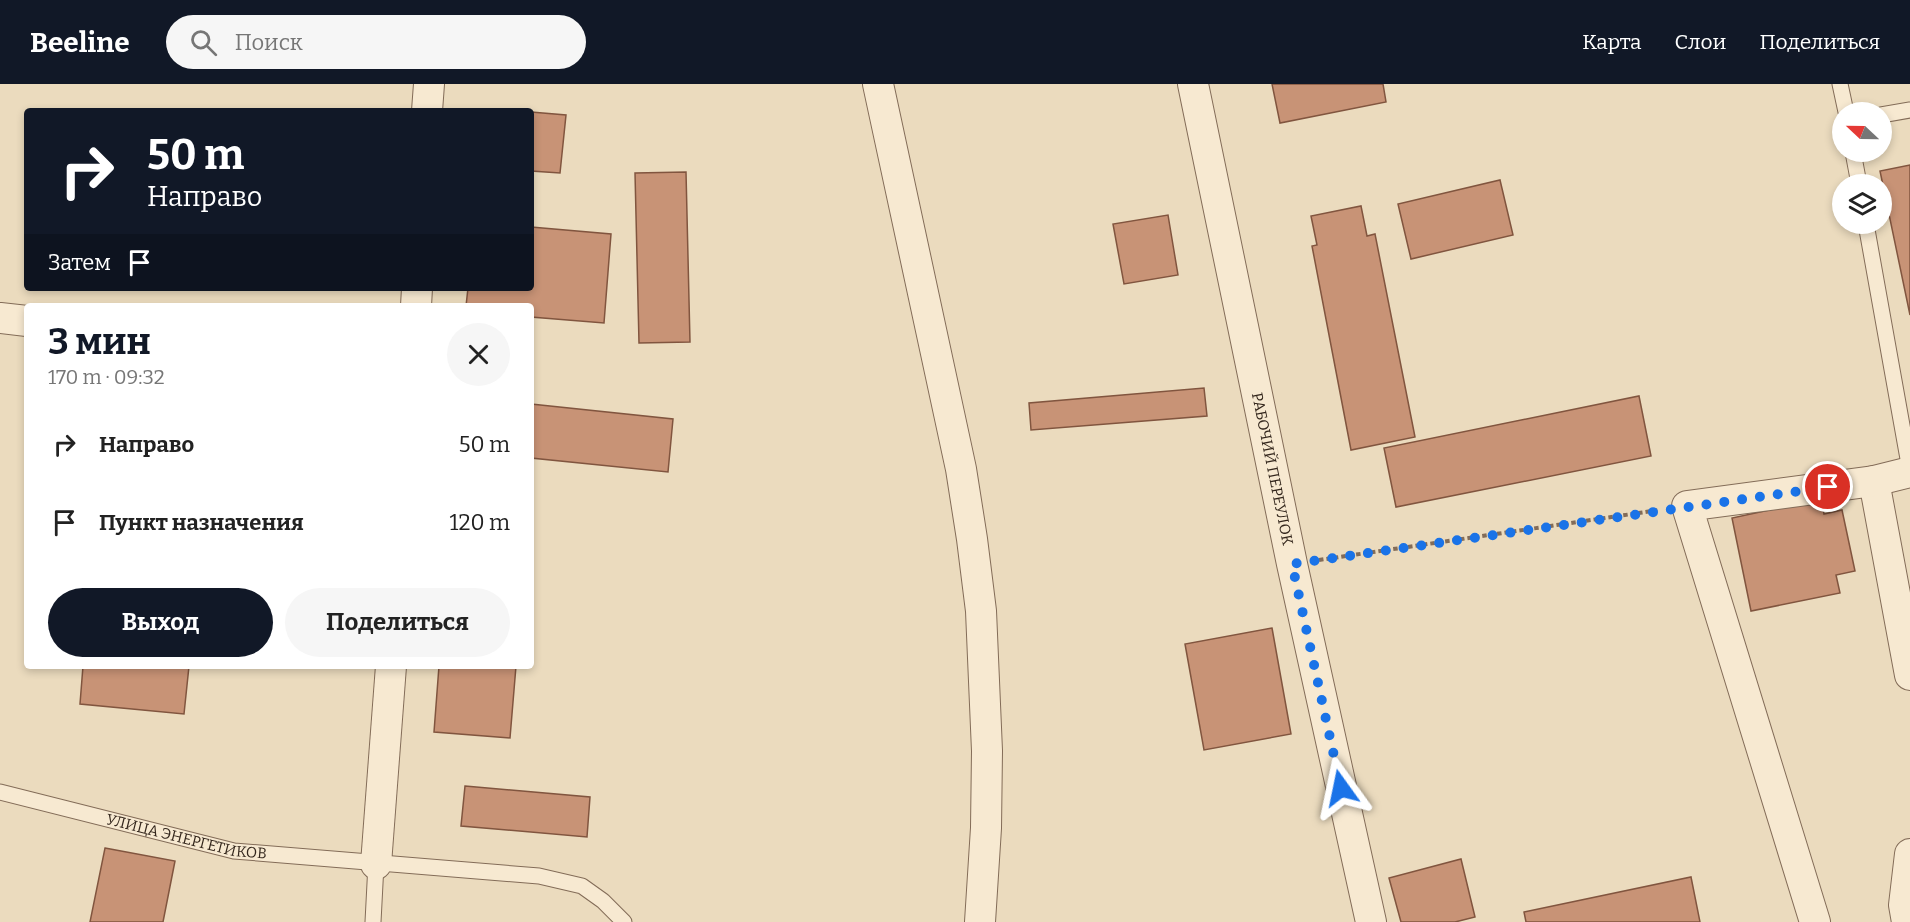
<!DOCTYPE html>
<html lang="ru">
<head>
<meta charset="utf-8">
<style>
	:root { --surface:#fff; --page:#f6f6f6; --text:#222; --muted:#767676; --accent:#111827 }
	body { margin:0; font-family:Bitter,serif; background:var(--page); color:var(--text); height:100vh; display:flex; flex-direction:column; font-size:22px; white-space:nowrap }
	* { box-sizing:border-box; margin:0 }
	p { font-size:20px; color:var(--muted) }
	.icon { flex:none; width:33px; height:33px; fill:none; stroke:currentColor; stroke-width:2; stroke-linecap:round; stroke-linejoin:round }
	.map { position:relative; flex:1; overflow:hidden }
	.panel { position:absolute; left:24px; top:219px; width:510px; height:366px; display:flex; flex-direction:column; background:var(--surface); border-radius:6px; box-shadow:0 3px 9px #0003 }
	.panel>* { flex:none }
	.hud { position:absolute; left:24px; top:24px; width:510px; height:183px; border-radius:6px; box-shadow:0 3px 9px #0003; background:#111827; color:#fff; overflow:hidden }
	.needle { width:39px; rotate:292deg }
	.fabs { position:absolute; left:1832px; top:18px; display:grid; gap:12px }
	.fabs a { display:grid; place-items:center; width:60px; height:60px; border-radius:50%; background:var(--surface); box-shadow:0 3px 9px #0003; font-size:30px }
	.pin { position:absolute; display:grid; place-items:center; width:51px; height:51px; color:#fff; margin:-26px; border:3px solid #fff; border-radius:50%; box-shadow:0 2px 6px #0007 }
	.me { position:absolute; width:66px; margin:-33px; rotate:348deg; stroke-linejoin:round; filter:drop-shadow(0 0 4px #0008) }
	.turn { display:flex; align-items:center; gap:21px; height:126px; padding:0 24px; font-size:27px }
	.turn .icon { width:78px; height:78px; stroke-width:2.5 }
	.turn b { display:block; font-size:42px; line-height:51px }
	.then { display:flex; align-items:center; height:57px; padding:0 24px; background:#0003; gap:12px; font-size:22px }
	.round { display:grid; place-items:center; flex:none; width:63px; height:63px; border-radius:32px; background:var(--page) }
	.summary { display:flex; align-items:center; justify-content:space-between; height:102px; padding:0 24px }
	h1 { font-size:36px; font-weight:700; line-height:45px; color:var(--accent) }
	.cta { display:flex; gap:12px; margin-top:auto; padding:12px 24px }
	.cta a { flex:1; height:69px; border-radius:36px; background:var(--accent); color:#fff; font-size:24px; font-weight:700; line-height:69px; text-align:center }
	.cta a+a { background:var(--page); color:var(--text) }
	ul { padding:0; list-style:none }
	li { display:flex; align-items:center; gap:18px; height:78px; padding:0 24px }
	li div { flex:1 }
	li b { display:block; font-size:22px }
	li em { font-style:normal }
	header { display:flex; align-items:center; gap:36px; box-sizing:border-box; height:84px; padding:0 30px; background:var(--accent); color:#fff }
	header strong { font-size:28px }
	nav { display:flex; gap:33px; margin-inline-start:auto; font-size:21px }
	.search { width:420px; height:54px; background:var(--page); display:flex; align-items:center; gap:15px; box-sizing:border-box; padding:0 21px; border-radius:33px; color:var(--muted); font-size:22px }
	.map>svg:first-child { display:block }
	.building { fill:#c89376; stroke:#81553f; stroke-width:1.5 }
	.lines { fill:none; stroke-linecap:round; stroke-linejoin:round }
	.service-casing { stroke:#836c58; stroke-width:17 }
	.minor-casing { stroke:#836c58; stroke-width:32 }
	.path { stroke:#836c58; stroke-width:4; stroke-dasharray:4.5 3; stroke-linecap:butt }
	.service { stroke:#f7e9d1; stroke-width:15 }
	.minor { stroke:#f7e9d1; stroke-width:30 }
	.route { stroke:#1a73e8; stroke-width:10; stroke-dasharray:0 18 }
	.labels { text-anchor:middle; stroke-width:4.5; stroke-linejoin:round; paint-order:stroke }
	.street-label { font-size:15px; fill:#33261c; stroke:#f3e6ce }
</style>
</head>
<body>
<header>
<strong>Beeline</strong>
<div class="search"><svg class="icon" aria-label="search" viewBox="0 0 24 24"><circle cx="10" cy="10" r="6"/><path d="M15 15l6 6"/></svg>Поиск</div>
<nav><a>Карта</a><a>Слои</a><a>Поделиться</a></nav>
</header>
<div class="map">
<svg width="1910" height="838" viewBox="0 0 1910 838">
	<rect width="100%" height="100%" fill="#ebdbbe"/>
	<!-- building -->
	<g class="building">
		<path d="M1272,0H1383L1386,18L1280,39Z"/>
		<path d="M531,28L566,31L560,89L531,87Z"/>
		<path d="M1910,81V231L1880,87Z"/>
		<path d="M686,88L690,258L639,259L635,89Z"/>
		<path d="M1500,96L1513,151L1411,175L1398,120Z"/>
		<path d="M1361,122L1367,152L1375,150L1415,353L1351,366L1312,162L1317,161L1311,132Z"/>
		<path d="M1168,131L1178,191L1124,200L1113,140Z"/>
		<path d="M531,143L611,150L604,239L531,233V222H466L468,204H531Z"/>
		<path d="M1204,304L1207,332L1031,346L1029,319Z"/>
		<path d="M1639,312L1651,372L1396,423L1384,364Z"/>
		<path d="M531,320L673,335L668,388L531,374Z"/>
		<path d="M1821,415L1824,430L1842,426L1855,487L1836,491L1840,509L1751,527L1732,434Z"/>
		<path d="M1272,544L1291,650L1204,666L1185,560Z"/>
		<path d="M83,582H189L184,630L80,620Z"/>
		<path d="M439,582H516L510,654L434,648Z"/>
		<path d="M465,702L590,713L587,753L461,742Z"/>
		<path d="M105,764L175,777L163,838H90Z"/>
		<path d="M1461,775L1475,833L1455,838H1401L1389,794Z"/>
		<path d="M1691,793L1700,838H1526L1524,828Z"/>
	</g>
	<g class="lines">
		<defs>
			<g id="service">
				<path d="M1840,0L1846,28"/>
				<path d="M1881,31L1910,26"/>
				<path d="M1853,68L1859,100"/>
				<path d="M1866,140L1910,386"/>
				<path id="s1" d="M0,708L234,767L539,792L582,802L603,817L624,838"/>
				<path d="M373,838L376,780"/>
			</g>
			<g id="minor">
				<path d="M878,0L961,385L972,455L981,527L987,667L986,744L980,838"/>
				<path id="s2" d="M1193,0L1292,480L1371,838"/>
				<path d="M427,27L429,0"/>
				<path d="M416,222L417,204"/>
				<path d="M0,234L27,237"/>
				<path d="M1874,397L1910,591"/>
				<path d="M376,780L391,582"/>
				<path d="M1815,838L1687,422L1874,397L1910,388"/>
				<path d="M1907,838L1904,821L1910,770"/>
			</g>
		</defs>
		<!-- service casing -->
		<use href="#service" class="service-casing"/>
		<!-- minor casing -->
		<use href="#minor" class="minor-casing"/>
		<!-- path -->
		<path class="path" d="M1319,476L1659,426"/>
		<!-- service -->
		<use href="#service" class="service"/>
		<!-- minor -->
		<use href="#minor" class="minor"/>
	</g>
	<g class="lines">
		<!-- route -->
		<path class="route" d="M1341,704L1292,480L1828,403"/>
	</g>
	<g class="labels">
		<!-- street labels -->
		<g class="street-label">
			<text dy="5" stroke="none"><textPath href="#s2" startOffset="393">РАБОЧИЙ ПЕРЕУЛОК</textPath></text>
			<text dy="5" stroke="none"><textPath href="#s1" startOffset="192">УЛИЦА ЭНЕРГЕТИКОВ</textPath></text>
		</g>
	</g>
</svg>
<div class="fabs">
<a><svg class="needle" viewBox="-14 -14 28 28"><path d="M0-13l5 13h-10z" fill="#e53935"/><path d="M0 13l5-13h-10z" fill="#767676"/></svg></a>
<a><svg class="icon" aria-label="layers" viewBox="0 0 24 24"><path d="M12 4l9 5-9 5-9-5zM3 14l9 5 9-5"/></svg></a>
</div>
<div class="pin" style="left:1828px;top:403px;background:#d93025"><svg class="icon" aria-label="arrive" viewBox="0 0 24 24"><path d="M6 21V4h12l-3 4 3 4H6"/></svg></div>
<svg class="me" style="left:1341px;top:704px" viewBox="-20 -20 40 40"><path d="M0-17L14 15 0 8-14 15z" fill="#1a73e8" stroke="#fff" stroke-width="4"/></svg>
<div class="hud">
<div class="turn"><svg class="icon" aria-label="right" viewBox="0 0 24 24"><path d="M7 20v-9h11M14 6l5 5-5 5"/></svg><div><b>50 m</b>Направо</div></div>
<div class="then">Затем<svg class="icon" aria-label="arrive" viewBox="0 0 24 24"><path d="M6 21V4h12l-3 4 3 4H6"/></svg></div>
</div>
<section class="panel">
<div class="summary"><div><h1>3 мин</h1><p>170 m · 09:32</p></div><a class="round"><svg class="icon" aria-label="close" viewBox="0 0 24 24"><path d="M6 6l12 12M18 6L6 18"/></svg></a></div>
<ul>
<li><svg class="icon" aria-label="right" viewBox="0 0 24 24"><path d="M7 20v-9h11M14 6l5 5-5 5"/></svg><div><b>Направо</b></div><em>50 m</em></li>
<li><svg class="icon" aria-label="arrive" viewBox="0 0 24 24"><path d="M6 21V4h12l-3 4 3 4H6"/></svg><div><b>Пункт назначения</b></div><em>120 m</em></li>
</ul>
<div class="cta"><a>Выход</a><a>Поделиться</a></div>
</section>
</div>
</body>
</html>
